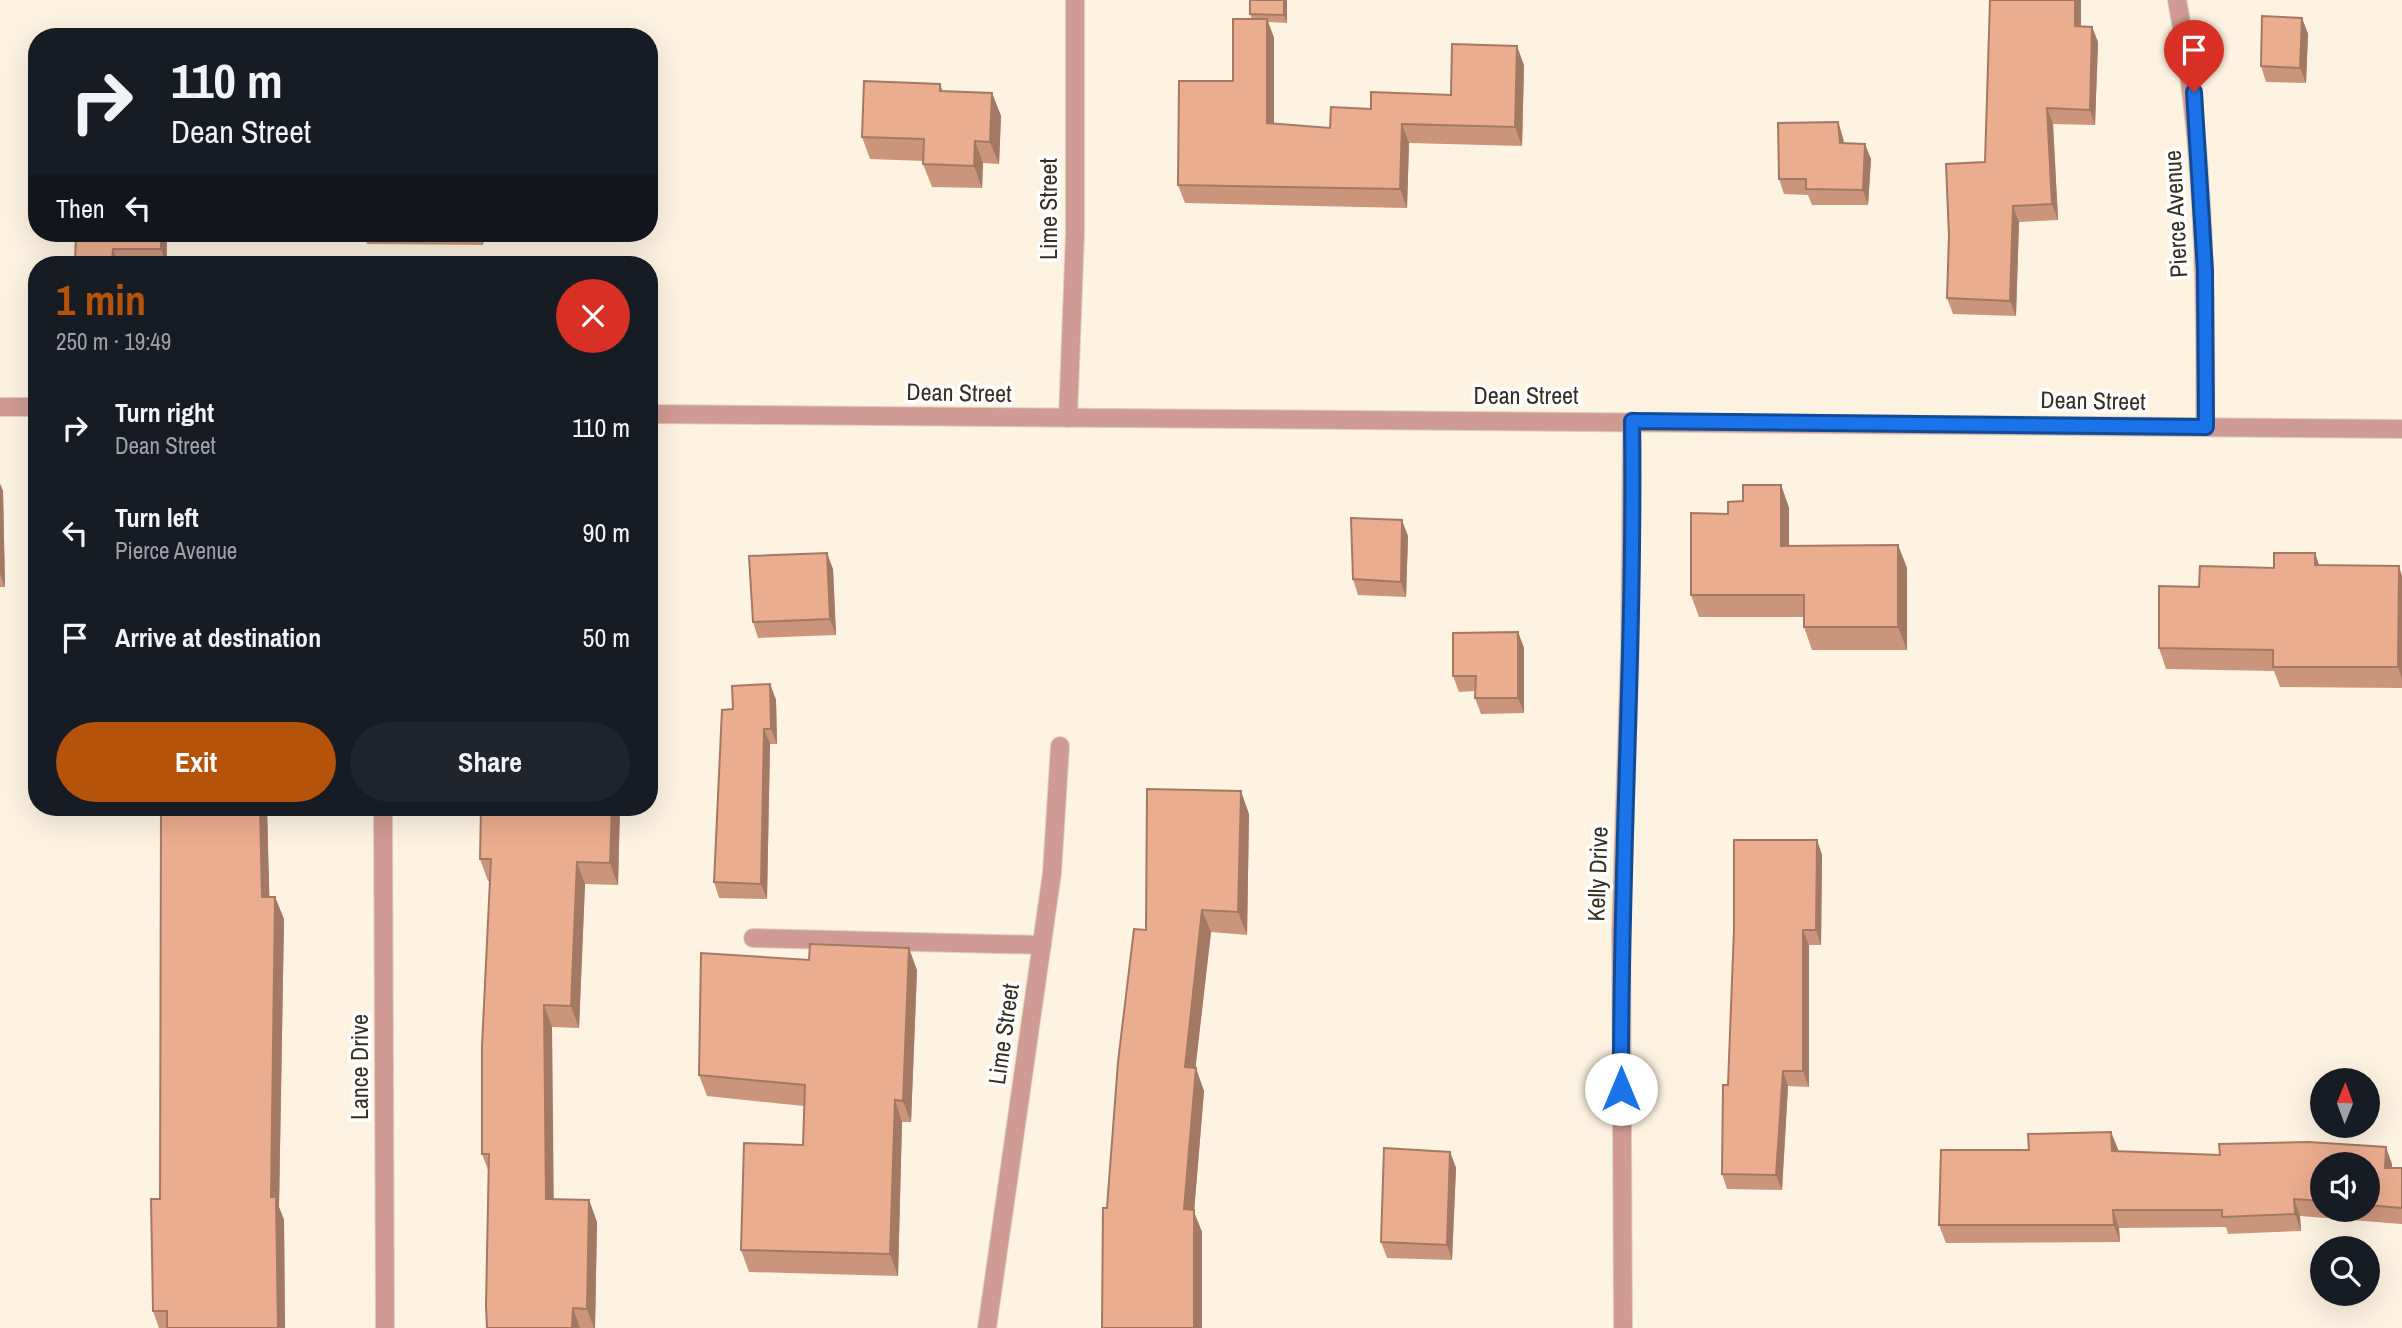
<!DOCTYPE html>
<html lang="en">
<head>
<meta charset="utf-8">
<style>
	:root { --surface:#171b24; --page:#20242c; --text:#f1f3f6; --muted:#9ea1a6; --accent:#b45309 }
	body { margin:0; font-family:"Archivo Narrow",sans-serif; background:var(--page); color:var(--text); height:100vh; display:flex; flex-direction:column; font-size:26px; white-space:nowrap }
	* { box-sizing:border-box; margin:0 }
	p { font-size:23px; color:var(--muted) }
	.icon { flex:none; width:38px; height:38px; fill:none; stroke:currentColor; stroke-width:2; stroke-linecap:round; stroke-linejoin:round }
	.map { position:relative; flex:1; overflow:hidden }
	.details { position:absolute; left:28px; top:256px; width:630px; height:560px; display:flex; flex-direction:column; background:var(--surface); border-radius:28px; box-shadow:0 7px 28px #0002 }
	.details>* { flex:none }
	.top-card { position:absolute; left:28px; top:28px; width:630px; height:214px; border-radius:28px; box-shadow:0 7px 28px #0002; background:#171b24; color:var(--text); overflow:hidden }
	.needle { width:46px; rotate:1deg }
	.tools { position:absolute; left:2310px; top:1068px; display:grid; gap:14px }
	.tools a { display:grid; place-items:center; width:70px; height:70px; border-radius:50%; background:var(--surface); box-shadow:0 7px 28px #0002; font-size:35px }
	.pin { position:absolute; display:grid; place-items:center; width:60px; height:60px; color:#fff; margin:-72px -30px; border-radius:50% 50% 50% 0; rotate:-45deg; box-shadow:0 0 7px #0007 }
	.pin .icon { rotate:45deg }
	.me { position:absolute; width:77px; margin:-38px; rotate:0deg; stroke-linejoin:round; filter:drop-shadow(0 0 5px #0008) }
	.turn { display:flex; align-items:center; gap:24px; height:147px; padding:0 28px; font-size:32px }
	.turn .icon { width:91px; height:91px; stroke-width:2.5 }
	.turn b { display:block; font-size:49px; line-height:60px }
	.then { display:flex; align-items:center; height:66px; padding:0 28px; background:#0003; gap:14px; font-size:26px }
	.round { display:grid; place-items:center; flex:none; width:74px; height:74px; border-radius:37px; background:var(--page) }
	.headline { display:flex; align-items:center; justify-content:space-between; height:119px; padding:0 28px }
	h1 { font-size:42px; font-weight:800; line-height:52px; color:var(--accent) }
	.action { display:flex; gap:14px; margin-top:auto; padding:14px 28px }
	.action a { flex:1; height:80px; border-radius:42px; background:var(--accent); color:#fff; font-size:28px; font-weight:800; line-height:80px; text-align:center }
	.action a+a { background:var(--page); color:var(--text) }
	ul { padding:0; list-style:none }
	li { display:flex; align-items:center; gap:21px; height:105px; padding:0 28px }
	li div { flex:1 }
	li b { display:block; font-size:26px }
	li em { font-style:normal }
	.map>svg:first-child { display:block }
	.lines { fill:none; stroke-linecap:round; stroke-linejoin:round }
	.minor-casing { stroke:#dad0bf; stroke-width:20 }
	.minor { stroke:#d09b92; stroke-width:18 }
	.wall { fill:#ca957b; fill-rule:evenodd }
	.shaded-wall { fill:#a47964 }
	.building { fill:#ebad8f; stroke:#a47964; stroke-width:2 }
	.route-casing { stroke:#114b97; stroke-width:18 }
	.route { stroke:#1a73e8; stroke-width:12 }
	.labels { text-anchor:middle; stroke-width:7; stroke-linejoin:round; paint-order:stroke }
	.street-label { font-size:24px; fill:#362f23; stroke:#fff }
</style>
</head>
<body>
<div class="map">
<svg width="2402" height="1328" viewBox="0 0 2402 1328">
	<rect width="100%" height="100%" fill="#fef3e1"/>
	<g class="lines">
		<defs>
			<g id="minor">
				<path d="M2177,0C2204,141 2206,284 2205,427"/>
				<path d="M0,407H37"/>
				<path d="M649,414L2402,429"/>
				<path d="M1068,418L1075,234V0"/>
				<path d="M383,807L385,1328"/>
				<path d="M753,938L1042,945"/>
				<path d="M987,1328L1052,873L1060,746"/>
				<path d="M1623,1328L1621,930L1630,646L1632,421"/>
			</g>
		</defs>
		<!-- minor casing -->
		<use href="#minor" class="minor-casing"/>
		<!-- minor -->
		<use href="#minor" class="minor"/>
	</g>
	<!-- wall -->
	<g class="wall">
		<path d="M1250,0H1287V23L1268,22L1274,38V124L1330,128L1371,109L1451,95L1524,65L1522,146L1409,143L1407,208L1185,203L1178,185L1233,81L1252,19L1250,14Z"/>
		<path d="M1990,0H2081V26L2092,27L2098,42L2095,125L2053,124L2058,220L2019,222L2016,316L1953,314L1947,298L1985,162Z"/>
		<path d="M2302,18L2308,34L2306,83L2266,82L2261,66Z"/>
		<path d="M940,84L943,91L992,93L1001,116L999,164L983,163L982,188L932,187L923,164L924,161L870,159L862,137Z"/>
		<path d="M1838,122L1843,138L1844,143L1871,159L1868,205H1812L1808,195L1784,194L1779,179Z"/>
		<path d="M76,233H167V264H75Z"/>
		<path d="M363,233H484L483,245L367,244Z"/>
		<path d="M0,484L3,491L5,587H0Z"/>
		<path d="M1781,485L1789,508V546L1898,545L1907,568V650H1812L1804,627V617H1699L1691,595L1743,501Z"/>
		<path d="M1408,536L1406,597L1358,595L1353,579Z"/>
		<path d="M2315,553L2319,565L2402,576V688L2280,687L2274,671L2166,669L2159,648L2199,587L2274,568Z"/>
		<path d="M833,569L836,635L758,638L753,622Z"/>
		<path d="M1518,632L1524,648V713L1481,714L1475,698V691L1459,692L1453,676Z"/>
		<path d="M770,684L776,700L777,744H770L767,899L719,898L714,882L733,709Z"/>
		<path d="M267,807L269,897H275L284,919L279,1207L284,1220L285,1328H159L153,1311L160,1199Z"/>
		<path d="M620,807L618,885L585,884L579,1028L552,1027L553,1200H589L597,1222L595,1328H487L488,1170L482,1154L490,881H488L480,859Z"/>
		<path d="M1249,814L1247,935L1211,932L1195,1068L1204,1091L1194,1212L1202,1232L1107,1208L1146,930Z"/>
		<path d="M1817,840L1822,855L1821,945H1809V1087L1788,1086L1782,1190L1727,1189L1722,1174L1728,1085Z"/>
		<path d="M917,970L911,1122H902L898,1276L749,1272L741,1250L803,1145L804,1106L707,1096L699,1075Z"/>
		<path d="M2118,1149V1152L2392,1164V1168H2402V1224L2300,1216L2301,1231L2228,1234L2226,1227L2119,1228L2120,1242L1946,1243L1939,1225ZM2322,1164H2368V1209H2322Z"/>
		<path d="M1450,1152L1456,1168L1452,1260L1387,1258L1381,1242Z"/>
	</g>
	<!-- shaded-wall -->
	<g class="shaded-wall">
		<path d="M1284,0H1287V23L1284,15Z"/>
		<path d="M2075,0H2081V42L2075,26Z"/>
		<path d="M2302,18L2308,34L2306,83L2300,68Z"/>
		<path d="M1267,19L1274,38V142L1267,123Z"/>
		<path d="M2092,27L2098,42L2095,125L2090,110Z"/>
		<path d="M1517,46L1524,65L1522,146L1515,127Z"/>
		<path d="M992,93L1001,116L999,164L990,142Z"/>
		<path d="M2047,108L2053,124L2058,220L2052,204Z"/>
		<path d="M1838,122L1843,138L1845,159L1840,143Z"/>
		<path d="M1402,124L1409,143L1407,208L1400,189Z"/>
		<path d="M975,141L983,163L982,188L974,166Z"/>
		<path d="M1865,144L1871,159L1868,205L1863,190Z"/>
		<path d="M2013,206L2019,222L2016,316L2010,301Z"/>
		<path d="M161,233H167L166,264L161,249Z"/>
		<path d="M479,233H484L483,245Z"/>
		<path d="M113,249L118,264H112Z"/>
		<path d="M0,484L3,491L5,587L0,574Z"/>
		<path d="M1781,485L1789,508V568L1781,546Z"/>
		<path d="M1402,520L1408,536L1406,597L1401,582Z"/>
		<path d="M1898,545L1907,568V650L1898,627Z"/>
		<path d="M827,553L833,569L836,635L830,619Z"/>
		<path d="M2315,553L2322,574L2315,565Z"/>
		<path d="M2399,566L2402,576V680L2398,667Z"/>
		<path d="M1518,632L1524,648V713L1518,698Z"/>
		<path d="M770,684L776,700L777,744L771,729Z"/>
		<path d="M764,729L770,744L767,899L761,884Z"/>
		<path d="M1241,791L1249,814L1247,935L1238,912Z"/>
		<path d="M260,807H267L270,919L262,897Z"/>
		<path d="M612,807H620L618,885L610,863Z"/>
		<path d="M1817,840L1822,855L1821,945L1816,930Z"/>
		<path d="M577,862L585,884L579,1028L571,1006Z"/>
		<path d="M275,897L284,919L279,1207L284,1220L285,1328H278L271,1197Z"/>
		<path d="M1202,910L1211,932L1193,1090L1185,1067Z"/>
		<path d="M1803,930L1809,945V1087L1803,1071Z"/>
		<path d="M909,948L917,970L911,1122L903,1101Z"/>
		<path d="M544,1005L552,1027L554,1221L546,1199Z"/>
		<path d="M1196,1068L1204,1091L1194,1212L1202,1232V1328H1194L1184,1209Z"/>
		<path d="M1783,1071L1788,1086L1782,1190L1776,1175Z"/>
		<path d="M895,1100L902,1122L898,1276L890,1254Z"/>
		<path d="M2111,1132L2118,1149V1169L2112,1151Z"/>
		<path d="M2386,1147L2392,1164L2391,1185L2385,1168Z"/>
		<path d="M1450,1152L1456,1168L1452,1260L1447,1245Z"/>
		<path d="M2294,1199L2300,1216L2301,1231L2295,1214Z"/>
		<path d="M589,1200L597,1222L595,1328H594L587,1309Z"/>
		<path d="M2113,1210L2119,1228L2120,1242L2114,1225Z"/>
		<path d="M573,1308L580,1328H572Z"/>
	</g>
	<!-- building -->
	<g class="building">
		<path d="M1250,0H1284V15L1250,14Z"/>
		<path d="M1990,0H2075V26L2092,27L2090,110L2047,108L2052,204L2013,206L2010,301L1947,298L1949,236L1946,164L1985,162Z"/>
		<path d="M2262,16L2302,18L2300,68L2261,66Z"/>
		<path d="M1233,19H1267V123L1330,128L1331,107L1371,109V92L1451,95L1452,44L1517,46L1515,127L1402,124L1400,189L1178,185L1179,81H1233Z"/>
		<path d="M864,81L940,84V91L992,93L990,142L975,141L974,166L923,164L924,139L862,137Z"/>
		<path d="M1838,122L1840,143L1865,144L1863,190L1806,189V179H1779L1778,123Z"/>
		<path d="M76,233H161V249H113L112,264H75Z"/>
		<path d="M1743,485H1781V546L1898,545V627H1804V595H1691V513L1728,514V502L1743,501Z"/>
		<path d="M1351,518L1402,520L1401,582L1353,579Z"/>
		<path d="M827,553L830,619L753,622L749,556Z"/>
		<path d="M2274,553H2315V565L2399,566L2398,667H2273V650L2159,648V586L2199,587L2200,566L2274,568Z"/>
		<path d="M1518,632V698H1475L1476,676H1453V633Z"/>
		<path d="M770,684L771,729H764L761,884L714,882L722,710L733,709L732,686Z"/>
		<path d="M1147,789L1241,791L1238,912L1202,910L1185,1067L1196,1068L1184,1209L1194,1210V1328H1102L1103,1208H1107L1118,1062L1134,929L1146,930Z"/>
		<path d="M161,807H260L262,897H275L271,1197H276L278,1328H167V1311H153L151,1199H160Z"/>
		<path d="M481,807H612L610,863L577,862L571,1006L544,1005L546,1199L589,1200L587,1309L573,1308L572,1328H487L486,1306L489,1154H482V1046L491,859H480Z"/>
		<path d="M1734,840H1817L1816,930H1803V1071H1783L1776,1175L1722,1174L1723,1085H1728L1734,929Z"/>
		<path d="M810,944L909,948L903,1101L895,1100L890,1254L741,1250L744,1143L803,1145L805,1085L699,1075L701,953L809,960Z"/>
		<path d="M2111,1132L2112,1151L2220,1155L2219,1144L2309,1142L2386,1147L2385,1168H2402V1208L2368,1205V1164H2322V1201L2294,1199L2295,1214L2222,1217V1210H2113L2114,1225H1939L1941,1150H2029L2028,1134Z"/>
		<path d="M1384,1148L1450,1152L1447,1245L1381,1242Z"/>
	</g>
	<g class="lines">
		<defs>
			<path id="route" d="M1621,1089C1620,866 1635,644 1632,421L2206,427L2205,271L2194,92"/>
		</defs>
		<!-- route casing -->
		<use href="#route" class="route-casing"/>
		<!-- route -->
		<use href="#route" class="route"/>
	</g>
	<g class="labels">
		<!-- street labels -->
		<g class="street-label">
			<text transform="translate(1049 209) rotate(-90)" y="8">Lime Street</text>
			<text transform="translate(2176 214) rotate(-93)" y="8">Pierce Avenue</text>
			<text transform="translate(959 393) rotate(1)" y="8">Dean Street</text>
			<text x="1526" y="404">Dean Street</text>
			<text transform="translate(2093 401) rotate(1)" y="8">Dean Street</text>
			<text transform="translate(1598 874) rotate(-88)" y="8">Kelly Drive</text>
			<text transform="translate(1004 1034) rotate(-82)" y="8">Lime Street</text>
			<text transform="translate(360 1067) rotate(-90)" y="8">Lance Drive</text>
		</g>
	</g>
</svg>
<div class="tools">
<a><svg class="needle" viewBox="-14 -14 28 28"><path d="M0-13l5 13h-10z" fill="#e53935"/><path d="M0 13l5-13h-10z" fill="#9ea1a6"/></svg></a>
<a><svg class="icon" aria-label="sound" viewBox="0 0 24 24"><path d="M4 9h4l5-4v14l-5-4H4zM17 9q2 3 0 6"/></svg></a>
<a><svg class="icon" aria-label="search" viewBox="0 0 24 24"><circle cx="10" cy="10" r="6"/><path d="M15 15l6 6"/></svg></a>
</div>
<div class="pin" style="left:2194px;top:92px;background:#d93025"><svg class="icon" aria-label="arrive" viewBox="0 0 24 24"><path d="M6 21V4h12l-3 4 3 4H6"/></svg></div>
<svg class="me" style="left:1621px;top:1089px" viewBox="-20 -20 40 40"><circle r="19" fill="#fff"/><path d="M0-13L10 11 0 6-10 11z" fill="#1a73e8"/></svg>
<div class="top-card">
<div class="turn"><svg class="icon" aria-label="right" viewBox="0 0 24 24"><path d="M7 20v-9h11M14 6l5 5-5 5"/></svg><div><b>110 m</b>Dean Street</div></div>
<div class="then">Then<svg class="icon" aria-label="left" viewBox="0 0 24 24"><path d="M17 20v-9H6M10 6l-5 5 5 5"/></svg></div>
</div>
<section class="details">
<div class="headline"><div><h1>1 min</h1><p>250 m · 19:49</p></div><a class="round" style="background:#d93025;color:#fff"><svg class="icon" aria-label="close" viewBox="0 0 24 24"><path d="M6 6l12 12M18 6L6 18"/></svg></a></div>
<ul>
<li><svg class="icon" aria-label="right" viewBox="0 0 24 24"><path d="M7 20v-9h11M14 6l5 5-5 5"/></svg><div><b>Turn right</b><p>Dean Street</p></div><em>110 m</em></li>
<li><svg class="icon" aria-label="left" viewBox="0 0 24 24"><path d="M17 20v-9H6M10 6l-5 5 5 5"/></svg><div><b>Turn left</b><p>Pierce Avenue</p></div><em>90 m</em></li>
<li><svg class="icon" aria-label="arrive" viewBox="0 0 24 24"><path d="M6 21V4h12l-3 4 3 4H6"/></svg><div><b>Arrive at destination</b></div><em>50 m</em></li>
</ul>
<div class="action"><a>Exit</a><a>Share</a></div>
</section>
</div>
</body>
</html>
